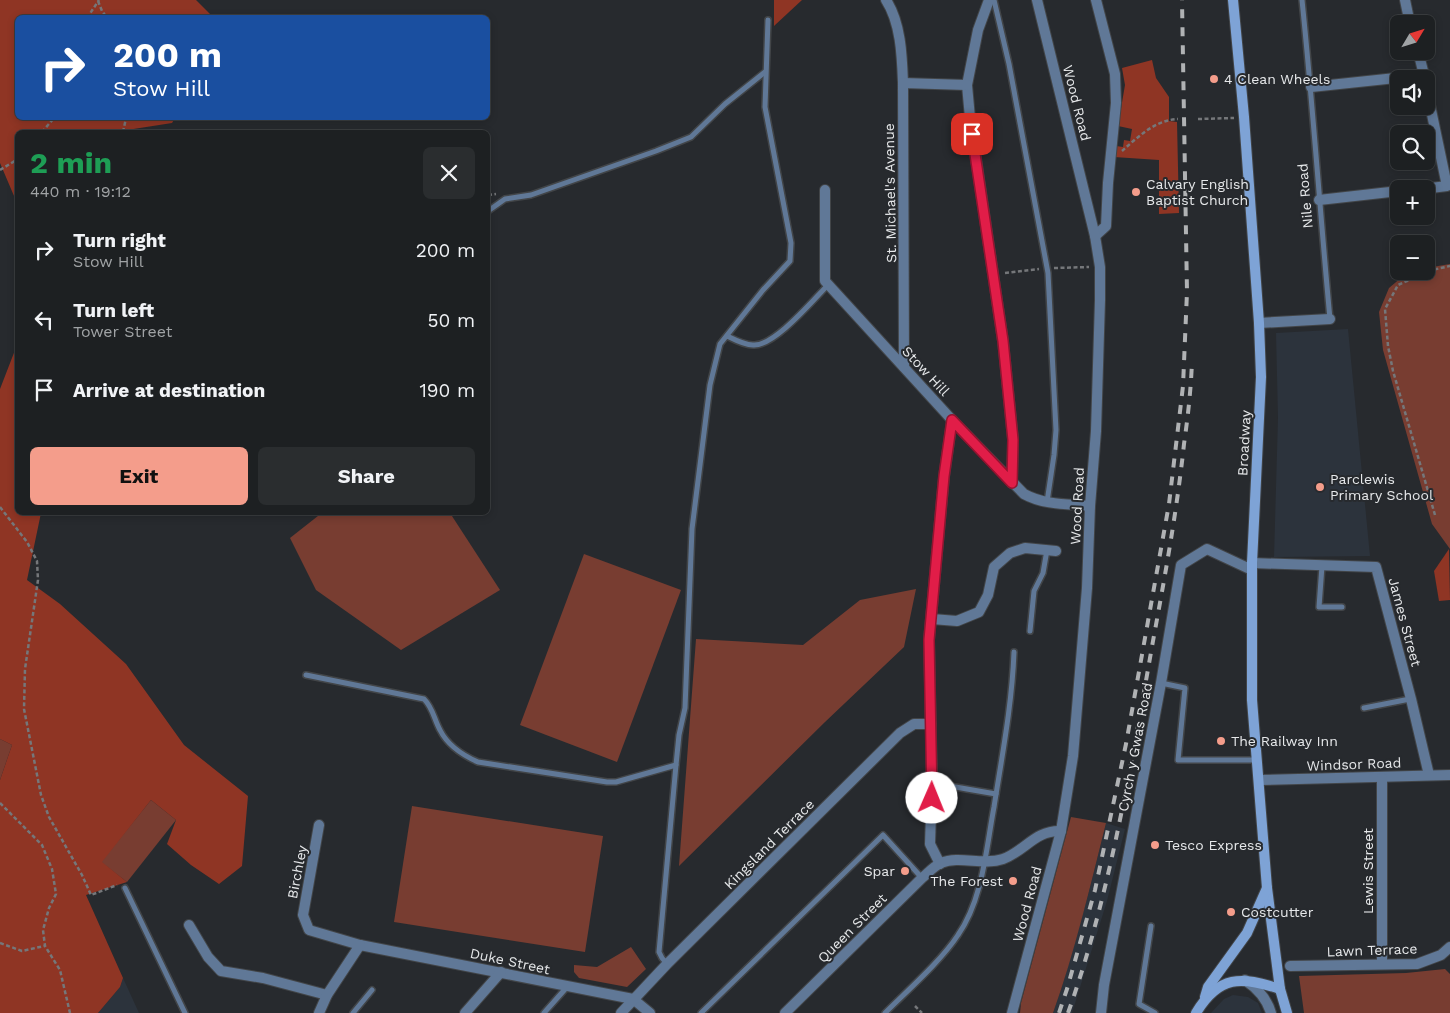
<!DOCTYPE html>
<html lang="en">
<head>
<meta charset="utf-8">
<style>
	:root { --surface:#1d2022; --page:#2a2d2f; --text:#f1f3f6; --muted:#a0a3a5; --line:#3b3e40; --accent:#f49d8b }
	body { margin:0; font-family:"Work Sans",sans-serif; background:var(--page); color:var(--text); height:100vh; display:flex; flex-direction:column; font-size:19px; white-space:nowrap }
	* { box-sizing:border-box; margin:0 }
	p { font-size:16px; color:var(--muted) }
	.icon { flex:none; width:28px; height:28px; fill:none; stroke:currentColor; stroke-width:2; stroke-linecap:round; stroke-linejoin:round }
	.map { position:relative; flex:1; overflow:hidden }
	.details { position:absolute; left:15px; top:130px; width:475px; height:385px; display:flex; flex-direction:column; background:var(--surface); border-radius:8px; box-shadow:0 2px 8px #0003,0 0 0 1px var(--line) }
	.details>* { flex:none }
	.guide { position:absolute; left:15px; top:15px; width:475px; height:105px; border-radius:8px; box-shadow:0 2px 8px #0003,0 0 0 1px var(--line); background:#1a4fa0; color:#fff; overflow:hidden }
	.needle { width:32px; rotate:52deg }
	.tools { position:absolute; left:1390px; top:15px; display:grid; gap:10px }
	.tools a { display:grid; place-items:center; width:45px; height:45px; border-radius:8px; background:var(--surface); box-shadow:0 2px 8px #0003,0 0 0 1px var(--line); font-size:25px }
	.pin { position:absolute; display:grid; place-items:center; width:42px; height:42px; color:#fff; margin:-21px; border-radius:10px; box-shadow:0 2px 8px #0006 }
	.me { position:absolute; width:55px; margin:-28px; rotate:1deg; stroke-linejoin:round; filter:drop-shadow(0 0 4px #0008) }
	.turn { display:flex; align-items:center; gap:18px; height:105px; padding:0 15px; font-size:22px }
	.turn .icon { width:65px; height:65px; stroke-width:2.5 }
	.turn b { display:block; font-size:35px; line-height:42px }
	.round { display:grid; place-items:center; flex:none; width:52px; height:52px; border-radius:8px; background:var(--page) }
	.head { display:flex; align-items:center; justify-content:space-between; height:85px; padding:0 15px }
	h1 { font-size:30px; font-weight:700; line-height:38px; color:#1e9e55 }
	.button { display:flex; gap:10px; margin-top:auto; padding:10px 15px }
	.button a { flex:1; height:58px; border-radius:8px; background:var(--accent); color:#111; font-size:20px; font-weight:700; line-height:58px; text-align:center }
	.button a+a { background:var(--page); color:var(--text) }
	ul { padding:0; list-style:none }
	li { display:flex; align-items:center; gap:15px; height:70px; padding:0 15px }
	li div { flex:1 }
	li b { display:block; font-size:19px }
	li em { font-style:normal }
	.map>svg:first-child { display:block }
	.built { fill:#2c333c }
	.green { fill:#783d31 }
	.forest { fill:#8f3524 }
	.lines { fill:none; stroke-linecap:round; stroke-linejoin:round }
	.service-casing { stroke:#424548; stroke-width:8 }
	.minor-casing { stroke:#424548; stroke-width:12 }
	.secondary-casing { stroke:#424548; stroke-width:12 }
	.path { stroke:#75777a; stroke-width:2.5; stroke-dasharray:4 2.5; stroke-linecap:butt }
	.service { stroke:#607897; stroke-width:5 }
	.minor { stroke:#607897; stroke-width:10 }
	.secondary { stroke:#7ea3d6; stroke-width:10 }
	.rail { stroke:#b0b2b4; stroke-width:4; stroke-dasharray:9 9; stroke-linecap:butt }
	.route-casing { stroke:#92132f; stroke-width:12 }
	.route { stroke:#e11d48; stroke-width:9 }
	.poi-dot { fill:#f49d8b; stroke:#272a2e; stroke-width:2 }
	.labels { text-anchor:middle; stroke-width:4; stroke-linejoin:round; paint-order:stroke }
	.poi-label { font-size:14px; fill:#e6e8ea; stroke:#272a2e; text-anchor:start }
	.street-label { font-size:14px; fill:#e6e8ea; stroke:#272a2e }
</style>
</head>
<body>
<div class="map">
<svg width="1450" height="1013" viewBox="0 0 1450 1013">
	<rect width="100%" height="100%" fill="#272a2e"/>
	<!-- built -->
	<g class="built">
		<path d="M1348,329L1370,556L1274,557L1278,418L1276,333Z"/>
		<path d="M1106,823L1125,829L1107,901L1072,1013H1053L1063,983L1088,895Z"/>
		<path d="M123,978L139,1013H98L120,987Z"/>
		<path d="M1233,995L1248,997L1258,1003L1262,1013H1211L1224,999Z"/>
	</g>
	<!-- green -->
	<g class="green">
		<path d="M1450,264V549L1432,524L1383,350L1379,312L1389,288L1402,277L1416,271H1426V268Z"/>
		<path d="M323,512L450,513L500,590L401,650L316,590L290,538Z"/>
		<path d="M584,554L681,590L617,762L520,725Z"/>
		<path d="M916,589L904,647L825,722L679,866L696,639L803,645L860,600Z"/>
		<path d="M0,739L12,745L0,780Z"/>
		<path d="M151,800L176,820L127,882L101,862Z"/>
		<path d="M412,806L603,836L585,952L394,922Z"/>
		<path d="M1071,817L1106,823C1090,887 1075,951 1053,1013H1020L1021,1003Z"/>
		<path d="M631,947L646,969L627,987L579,978L574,972V965L597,967Z"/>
		<path d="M1445,969L1450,974V1013H1304L1299,976L1406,973Z"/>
	</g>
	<!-- forest -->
	<g class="forest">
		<path d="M0,0H196L213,17L18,18V118H175L172,123L127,130L126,132H18L17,203L0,163Z"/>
		<path d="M774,0H802L774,26Z"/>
		<path d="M1152,60L1156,78L1169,97V121L1177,122L1179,213L1159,214V160L1114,157L1116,146L1123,147L1124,140L1130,141L1132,129L1118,126L1125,85L1122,68Z"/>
		<path d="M17,345L18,512L41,513L27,580L60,604L126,664L184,745L248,796L242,866L219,884L191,865L167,844L176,820L151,800L102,862L127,882L86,895L123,978L120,987L98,1013H0V780L12,745L0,739V389Z"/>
		<path d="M1449,549L1450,600L1439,601L1434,571Z"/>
	</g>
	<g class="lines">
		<defs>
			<g id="service">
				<path d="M994,0L1009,64L1048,273L1056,430L1054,455L1047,502"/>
				<path d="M1302,0C1313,106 1320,213 1330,319"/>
				<path d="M488,211L505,199L531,195L656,151L691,137L725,104L765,72"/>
				<path d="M727,336C735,340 744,345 753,345C774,347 813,300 828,285"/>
				<path d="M1322,566L1319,607H1342"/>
				<path d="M1030,631L1034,591L1043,573L1047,550"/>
				<path d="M306,675L424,699C433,708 434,719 440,730C448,746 462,755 478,762L607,782H616L676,765L659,952L662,958L667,964"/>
				<path d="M1161,683L1185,688L1178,760H1257"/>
				<path d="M1364,708L1410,699"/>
				<path d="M676,765L679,735L685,708L692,529L710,385L720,344L763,290L790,261L791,243L765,107L768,20"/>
				<path d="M932,783L996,794"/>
				<path d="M125,888L185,1013"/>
				<path d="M1151,926L1139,1004L1155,1013"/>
				<path d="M353,1013L372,990"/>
				<path d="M544,1013L567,987"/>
				<path d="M701,1013L883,835L922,878"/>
				<path d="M885,1013C908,990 941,961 958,935C983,899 986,849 994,807C1002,756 1012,705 1014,652"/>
			</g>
			<g id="minor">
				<path d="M886,0C901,23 902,56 903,83"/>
				<path d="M989,0L978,30L967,85L970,118L1003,341L1013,439L1012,483"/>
				<path d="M1405,0L1410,24"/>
				<path d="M1418,51L1425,79"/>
				<path d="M1311,87L1424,75"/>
				<path d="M1423,189L1447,186L1426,86"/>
				<path d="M825,190V281L952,420L1024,494C1044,505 1067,504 1090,506"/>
				<path d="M1319,200L1399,191"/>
				<path d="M1095,236L1106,226L1108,183L1116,103L1115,74L1096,0"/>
				<path d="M1259,323L1330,319"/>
				<path d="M904,367L903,83L967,85"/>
				<path d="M1252,563L1376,567L1411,699L1429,775"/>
				<path d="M932,619L957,621L979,612L988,595L994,567L1010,553L1025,548L1056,551"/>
				<path d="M1259,780L1450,775"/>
				<path d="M319,825L303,915L309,930L360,945L633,999L650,1013"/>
				<path d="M940,864L930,844L932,782L929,640L944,477L952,420"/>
				<path d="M189,925L208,957L221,971L263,978L327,995"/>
				<path d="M1382,964V778"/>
				<path d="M1290,966L1417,964L1441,955L1450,947"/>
				<path d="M1245,980C1257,988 1267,999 1271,1013"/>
				<path d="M319,1013L327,995L360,945"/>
				<path d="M465,1013L501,972"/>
				<path d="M621,1013L667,964L900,733L914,724H931"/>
				<path d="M785,1013L922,878C928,873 934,866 941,863C960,855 983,866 1003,859C1025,851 1035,830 1061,831"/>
				<path d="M1012,1013L1061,831L1073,756L1087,588L1090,506L1096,431L1100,300V267L1095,236L1037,0"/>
				<path d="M1101,1013L1104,985L1161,683L1181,565L1207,549L1252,570"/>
			</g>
			<g id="secondary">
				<path d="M1233,0L1244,117L1259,323L1261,377L1252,563V700L1267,888L1280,989L1287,1013"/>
				<path d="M1205,997L1208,987L1247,933L1267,888"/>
				<path d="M1196,1013C1219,975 1241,976 1280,989"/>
			</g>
		</defs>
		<!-- service casing -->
		<use href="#service" class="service-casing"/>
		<!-- minor casing -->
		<use href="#minor" class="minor-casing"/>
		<!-- secondary casing -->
		<use href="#secondary" class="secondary-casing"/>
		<!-- path -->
		<g class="path">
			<path d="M98,1L102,11L107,18"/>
			<path d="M87,18L99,0"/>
			<path d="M1198,119L1234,118"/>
			<path d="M42,132L54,118"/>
			<path d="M123,132L126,118"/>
			<path d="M1122,151C1138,137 1155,120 1178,119"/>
			<path d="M0,170L18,159"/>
			<path d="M488,195L496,194"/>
			<path d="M1054,268L1089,267"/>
			<path d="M1005,273L1039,269"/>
			<path d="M0,507L27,542L37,561L38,580L25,669L24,709L41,795L49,817L82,875L91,895L117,885"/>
			<path d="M1435,515L1393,371L1388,346L1385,309L1398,285L1432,270L1450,266"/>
			<path d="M0,803L42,845L52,869L56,894L49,908L43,930L45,946L60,970L70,1013"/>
			<path d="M0,943L22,951L44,946"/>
			<path d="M915,1006L922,1013"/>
		</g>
		<!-- service -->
		<use href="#service" class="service"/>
		<!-- minor -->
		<use href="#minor" class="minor"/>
		<!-- secondary -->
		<use href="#secondary" class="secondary"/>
		<!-- rail -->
		<g class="rail">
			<path d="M1059,1013L1067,989L1095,890L1126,744L1169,504L1183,386L1187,292L1182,0"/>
			<path d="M1068,1013C1110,895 1131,765 1153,641C1165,576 1177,510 1184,444C1188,416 1191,389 1192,361"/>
		</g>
	</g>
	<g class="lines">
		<defs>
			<path id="route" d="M932,798L929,640L944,476L952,420L1012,483L1013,440L1003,341L972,134"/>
		</defs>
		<!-- route casing -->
		<use href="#route" class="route-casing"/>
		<!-- route -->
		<use href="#route" class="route"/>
	</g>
	<!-- markers -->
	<g class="poi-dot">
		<circle cx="1214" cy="79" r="5"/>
		<circle cx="1136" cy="192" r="5"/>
		<circle cx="1320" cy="487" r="5"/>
		<circle cx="1221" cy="741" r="5"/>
		<circle cx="1155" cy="845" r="5"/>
		<circle cx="905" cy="871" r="5"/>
		<circle cx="1013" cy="881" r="5"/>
		<circle cx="1231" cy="912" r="5"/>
	</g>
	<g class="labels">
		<!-- poi labels -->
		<g class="poi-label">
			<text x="1224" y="84">4 Clean Wheels</text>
			<text x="1146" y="189">Calvary English<tspan x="1146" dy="16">Baptist Church</tspan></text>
			<text x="1330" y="484">Parclewis<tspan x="1330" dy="16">Primary School</tspan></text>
			<text x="1231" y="746">The Railway Inn</text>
			<text x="1165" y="850">Tesco Express</text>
			<text x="895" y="876" text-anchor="end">Spar</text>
			<text x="1003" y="886" text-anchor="end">The Forest</text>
			<text x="1241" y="917">Costcutter</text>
		</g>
		<!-- street labels -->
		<g class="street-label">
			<text transform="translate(1077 103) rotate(76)" y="5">Wood Road</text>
			<text transform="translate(890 193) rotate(-91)" y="5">St. Michael's Avenue</text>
			<text transform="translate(1305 196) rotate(-95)" y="5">Nile Road</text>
			<text transform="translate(926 371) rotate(47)" y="5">Stow Hill</text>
			<text transform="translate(1244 443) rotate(-87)" y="5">Broadway</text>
			<text transform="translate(1077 506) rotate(-87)" y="5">Wood Road</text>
			<text transform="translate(1405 622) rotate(75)" y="5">James Street</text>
			<text transform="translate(1135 747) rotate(-79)" y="5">Cyrch y Gwas Road</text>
			<text transform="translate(1354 764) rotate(-2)" y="5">Windsor Road</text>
			<text transform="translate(769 844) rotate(-45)" y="5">Kingsland Terrace</text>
			<text transform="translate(1368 871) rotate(-90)" y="5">Lewis Street</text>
			<text transform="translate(297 872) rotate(-79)" y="5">Birchley</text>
			<text transform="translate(1027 904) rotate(-75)" y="5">Wood Road</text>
			<text transform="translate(852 928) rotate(-45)" y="5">Queen Street</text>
			<text transform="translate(1372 950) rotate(-2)" y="5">Lawn Terrace</text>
			<text transform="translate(510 961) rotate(12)" y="5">Duke Street</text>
		</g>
	</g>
</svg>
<div class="tools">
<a><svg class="needle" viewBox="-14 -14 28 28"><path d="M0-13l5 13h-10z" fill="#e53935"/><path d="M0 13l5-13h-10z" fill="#a0a3a5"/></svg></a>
<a><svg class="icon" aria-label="sound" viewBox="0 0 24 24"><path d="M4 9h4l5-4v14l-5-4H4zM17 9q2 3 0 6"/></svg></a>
<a><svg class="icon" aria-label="search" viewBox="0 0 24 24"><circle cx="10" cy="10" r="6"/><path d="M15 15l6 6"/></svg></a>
<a>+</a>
<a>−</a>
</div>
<div class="pin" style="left:972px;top:134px;background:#d93025"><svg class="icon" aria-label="arrive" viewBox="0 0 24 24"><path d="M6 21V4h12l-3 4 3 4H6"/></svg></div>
<svg class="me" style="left:932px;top:798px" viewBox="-20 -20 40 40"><circle r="19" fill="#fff"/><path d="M0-13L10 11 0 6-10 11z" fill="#e11d48"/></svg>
<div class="guide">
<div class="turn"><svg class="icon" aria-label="right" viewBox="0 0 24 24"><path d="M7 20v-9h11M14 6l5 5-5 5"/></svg><div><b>200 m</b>Stow Hill</div></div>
</div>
<section class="details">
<div class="head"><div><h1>2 min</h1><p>440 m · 19:12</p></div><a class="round"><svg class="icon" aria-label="close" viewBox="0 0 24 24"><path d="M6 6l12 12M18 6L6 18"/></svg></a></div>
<ul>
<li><svg class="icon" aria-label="right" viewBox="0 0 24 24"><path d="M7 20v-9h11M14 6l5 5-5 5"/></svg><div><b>Turn right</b><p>Stow Hill</p></div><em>200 m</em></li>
<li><svg class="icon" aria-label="left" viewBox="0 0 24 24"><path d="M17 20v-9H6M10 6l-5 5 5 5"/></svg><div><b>Turn left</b><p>Tower Street</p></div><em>50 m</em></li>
<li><svg class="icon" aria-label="arrive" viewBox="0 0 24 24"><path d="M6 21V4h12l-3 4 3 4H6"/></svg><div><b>Arrive at destination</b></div><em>190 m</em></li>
</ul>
<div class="button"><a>Exit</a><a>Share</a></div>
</section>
</div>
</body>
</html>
